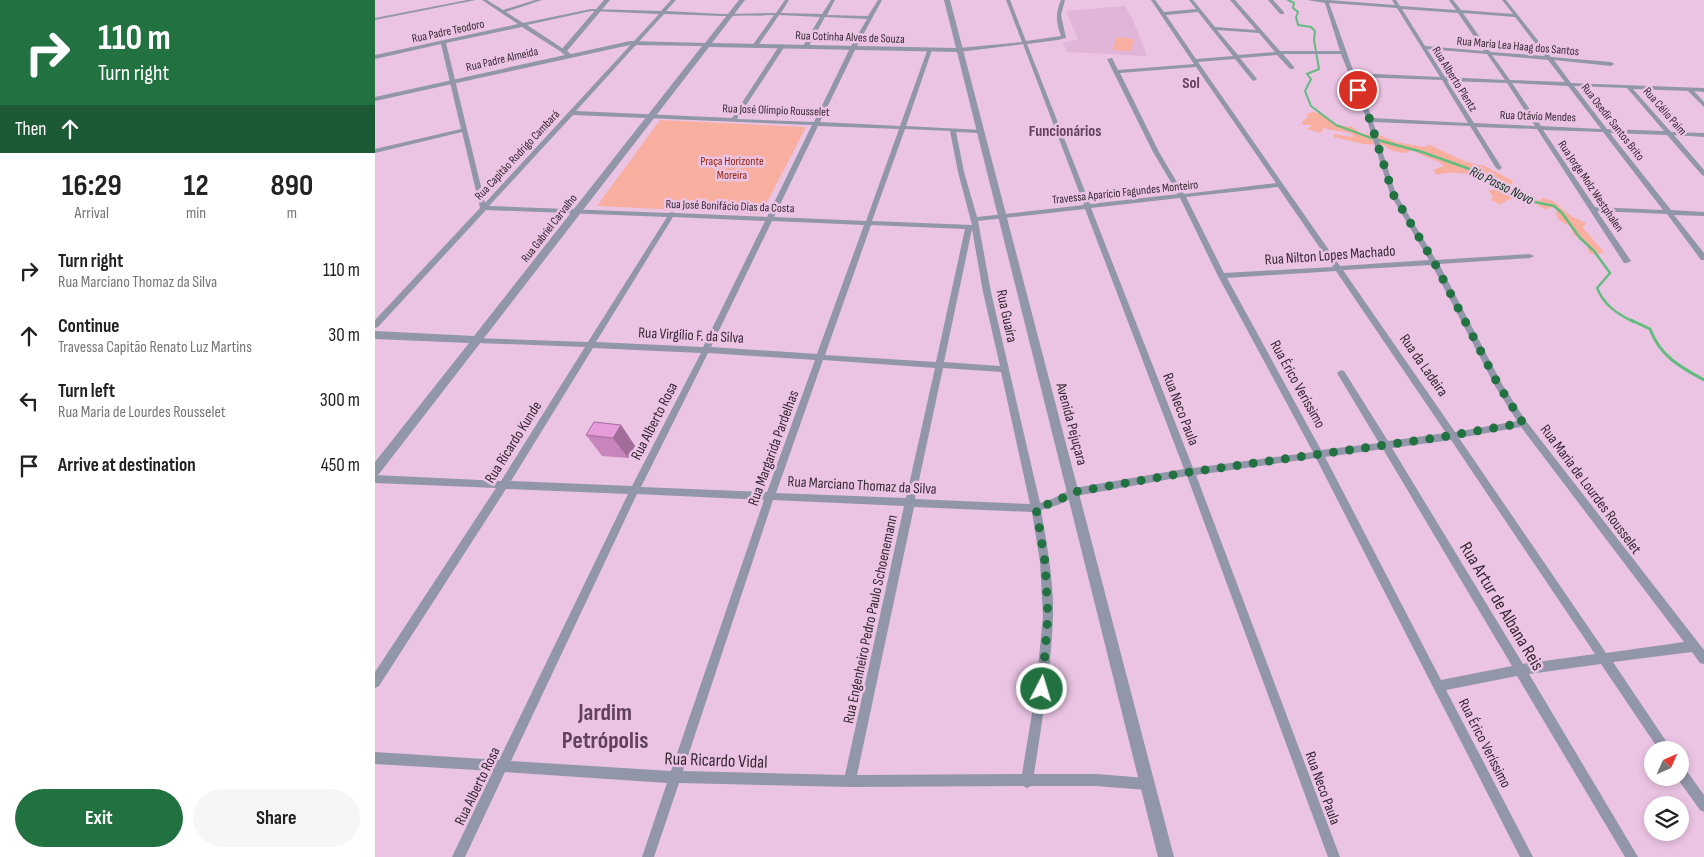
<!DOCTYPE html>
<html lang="en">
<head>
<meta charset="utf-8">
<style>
	:root { --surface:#fff; --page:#f6f6f6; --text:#222; --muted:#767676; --accent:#227141 }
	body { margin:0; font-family:"Sofia Sans Condensed",sans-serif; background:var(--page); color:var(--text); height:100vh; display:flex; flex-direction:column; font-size:19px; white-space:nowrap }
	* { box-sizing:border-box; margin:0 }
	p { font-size:16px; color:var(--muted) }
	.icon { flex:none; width:28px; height:28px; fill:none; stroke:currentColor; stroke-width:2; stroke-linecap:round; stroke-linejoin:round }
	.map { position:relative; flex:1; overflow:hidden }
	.drawer { display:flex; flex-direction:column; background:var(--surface); width:375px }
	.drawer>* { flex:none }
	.banner { background:#227141; color:#fff; overflow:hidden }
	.needle { width:32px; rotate:45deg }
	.tools { position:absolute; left:1269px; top:741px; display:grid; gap:10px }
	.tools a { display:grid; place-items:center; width:45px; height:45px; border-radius:50%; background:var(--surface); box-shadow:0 2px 8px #0003; font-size:25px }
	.pin { position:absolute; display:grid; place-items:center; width:42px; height:42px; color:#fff; margin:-21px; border:2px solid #fff; border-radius:50%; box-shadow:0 1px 5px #0007 }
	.me { position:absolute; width:55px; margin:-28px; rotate:5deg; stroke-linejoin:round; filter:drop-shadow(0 0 4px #0008) }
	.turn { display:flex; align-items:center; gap:18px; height:105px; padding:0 15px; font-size:22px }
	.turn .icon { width:65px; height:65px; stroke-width:2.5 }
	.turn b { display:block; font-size:35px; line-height:42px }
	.then { display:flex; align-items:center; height:48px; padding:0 15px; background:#0003; gap:10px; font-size:19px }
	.eta { display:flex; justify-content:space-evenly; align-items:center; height:85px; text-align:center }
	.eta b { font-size:30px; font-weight:700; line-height:35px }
	.button { display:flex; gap:10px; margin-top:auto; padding:10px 15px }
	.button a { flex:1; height:58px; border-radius:30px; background:var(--accent); color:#fff; font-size:20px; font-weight:700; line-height:58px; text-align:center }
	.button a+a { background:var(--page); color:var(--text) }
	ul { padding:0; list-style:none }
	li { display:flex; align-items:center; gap:15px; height:65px; padding:0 15px }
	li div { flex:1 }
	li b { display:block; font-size:19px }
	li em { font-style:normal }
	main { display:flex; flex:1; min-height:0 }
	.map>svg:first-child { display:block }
	.built { fill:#e0b5d8 }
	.green { fill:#f8af9f }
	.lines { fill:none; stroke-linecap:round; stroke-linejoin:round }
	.stream-far2 { stroke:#62bc7f; stroke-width:2 }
	.stream-far1 { stroke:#62bc7f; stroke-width:2.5 }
	.stream { stroke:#62bc7f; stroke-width:3 }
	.minor { fill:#9196a8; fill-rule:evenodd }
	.tertiary { fill:#9196a8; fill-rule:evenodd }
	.wall { fill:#c885bc }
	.shaded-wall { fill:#a26c99 }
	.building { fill:#e89bdb; stroke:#a26c99 }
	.route { stroke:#227141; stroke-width:9; stroke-dasharray:0 16.2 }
	.labels { text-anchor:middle; stroke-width:5; stroke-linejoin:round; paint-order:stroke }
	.far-street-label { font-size:12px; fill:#372834; stroke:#ebc4e3 }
	.far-park-label { font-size:12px; fill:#97240e; stroke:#ebc4e3 }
	.far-water-label { font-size:14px; font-style:italic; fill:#0e351d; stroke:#ebc4e3 }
	.street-label { font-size:15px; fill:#372834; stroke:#ebc4e3 }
	.far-district-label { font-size:16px; font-weight:bold; fill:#61415b; stroke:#ebc4e3 }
	.near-street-label { font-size:18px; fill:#372834; stroke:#ebc4e3 }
	.near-district-label { font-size:24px; font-weight:bold; fill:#61415b; stroke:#ebc4e3 }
</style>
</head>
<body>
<main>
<section class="drawer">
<div class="banner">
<div class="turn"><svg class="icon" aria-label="right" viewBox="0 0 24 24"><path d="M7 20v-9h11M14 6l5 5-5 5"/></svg><div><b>110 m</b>Turn right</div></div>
<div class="then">Then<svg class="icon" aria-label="ahead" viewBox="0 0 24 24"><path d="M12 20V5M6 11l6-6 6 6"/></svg></div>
</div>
<div class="eta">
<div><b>16:29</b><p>Arrival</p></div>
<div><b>12</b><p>min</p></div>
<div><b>890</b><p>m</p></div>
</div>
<ul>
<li><svg class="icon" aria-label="right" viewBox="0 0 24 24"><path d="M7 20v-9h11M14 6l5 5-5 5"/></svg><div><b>Turn right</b><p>Rua Marciano Thomaz da Silva</p></div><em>110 m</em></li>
<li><svg class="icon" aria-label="ahead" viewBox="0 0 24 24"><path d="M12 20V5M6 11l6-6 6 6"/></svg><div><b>Continue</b><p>Travessa Capitão Renato Luz Martins</p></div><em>30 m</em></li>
<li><svg class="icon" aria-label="left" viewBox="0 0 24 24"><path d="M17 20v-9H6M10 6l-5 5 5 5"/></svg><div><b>Turn left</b><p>Rua Maria de Lourdes Rousselet</p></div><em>300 m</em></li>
<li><svg class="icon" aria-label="arrive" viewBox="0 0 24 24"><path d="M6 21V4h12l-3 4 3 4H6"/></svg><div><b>Arrive at destination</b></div><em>450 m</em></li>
</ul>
<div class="button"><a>Exit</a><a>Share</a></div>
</section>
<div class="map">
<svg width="1329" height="857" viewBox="0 0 1329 857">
	<rect width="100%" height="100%" fill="#ebc4e3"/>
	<!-- built -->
	<path class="built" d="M750,6L758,20L772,56L692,52L688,43L703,39L691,11Z"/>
	<!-- green -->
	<g class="green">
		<path d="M741,37L759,39L756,51L738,50Z"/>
		<path d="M938,112L949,115L962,125L977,127L988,134L1004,135L1021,142L1049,147L1055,145L1091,162L1110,166L1138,181L1136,185L1145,192L1164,201L1168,198C1181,200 1183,206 1192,213C1198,217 1204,220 1211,223L1208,228L1229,252L1222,255L1214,253L1212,244L1198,234L1196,227L1184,220L1181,214L1182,210L1176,207L1171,210C1158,202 1138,191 1126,205L1116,200L1118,196L1113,191L1125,188C1107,176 1083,169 1062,175L1058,170L1069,166C1059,157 1046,158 1038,149L1031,153C1023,152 1014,151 1009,145L988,144L959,137V134L977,137L979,136C970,129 959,132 949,128L945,133L932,129L938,125H928L927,122L933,117L931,114Z"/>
		<path d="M285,120L431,127L386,214L222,206Z"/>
	</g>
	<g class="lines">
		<!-- stream-far2 -->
		<path class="stream-far2" d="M913,0L919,3L918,8L923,12L921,17L923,25L936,27L940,31L939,40L944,69L932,74L936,79L930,91L936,106L961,125L1004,141"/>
		<!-- stream-far1 -->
		<path class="stream-far1" d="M999,139L1047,152L1100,171L1160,202L1179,206L1187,213L1205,238L1219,251L1235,273L1222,288C1229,305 1242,314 1259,322"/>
		<!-- stream -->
		<path class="stream" d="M1256,320L1275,329C1285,356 1305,367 1329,380"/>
		<!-- minor -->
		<g class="minor">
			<path d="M92,0H101L0,20V18Z"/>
			<path d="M107,0H112L128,10L160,0H167L131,12L148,23L216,9L286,11L296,0H301L291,11L348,14L401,13L410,0H414L406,13L447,14L456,0H460L452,15L493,16L503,0H507L481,48L445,122L525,126L552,51L557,50L531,126L607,130L608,131L605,133L581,132L589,172L602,217L709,205L648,44L584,52L581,50L584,48L647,42L631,0H635L651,41L686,36C681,22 680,14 686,0H690L686,15L691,38L683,40L652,44L715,204L803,194L778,152L732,59L737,58L743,70L819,64L776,0H780L789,12L821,9L814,0H818L840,27L881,30L855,0H860L905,51H965L950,3L932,0H953L1020,5L1017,0H1021L1025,6L1081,10L1074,0H1078L1086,10L1138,14L1127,0H1131L1176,57L1236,62L1239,64L1236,66L1179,60L1196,83L1329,88V92L1319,91L1329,102V107L1313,91L1258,89L1296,132L1329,133V137L1299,135L1329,170V176L1327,175L1292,135L1235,133L1296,210L1329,212V216L1299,215L1329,253V260H1326L1292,214L1222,211L1256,261L1252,263H1249L1162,129L1101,127L1127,168L1124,170L1121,168L1095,126L998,122L1021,194L1061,260L1155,254L1159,256L1155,258L1064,264L1127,384L1151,421L1329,650V664L1325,663L1317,652L1238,662L1297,750H1284L1226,664L1154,674L1263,857H1250L1142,676L1071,690L1158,857H1145L941,458L821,475L965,857H953L812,476L701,496L683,505L666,510C672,545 679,582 678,617C676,670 667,722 659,774H721L772,778L776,780L778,784L776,788L772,790L721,786H656L652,788L648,786L475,787L304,783L279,857H267L292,783L130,772L90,857H77L118,771L0,764V752L124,760L253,494L131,489L4,686L0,688V672L121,488L0,483V475L126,481L210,347L103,343L99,340L100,338L213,342L292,217L111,210L3,327L0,328V320L105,208L87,132L0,153V149L86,129L66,44L0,59V55L143,24ZM954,3L1022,8L1065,77L979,73ZM1027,9L1083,13L1109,51L1050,46ZM216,11L284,14L110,203L71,43L147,27L188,53L191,51L190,50L152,25ZM823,12L858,56L821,59L791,15ZM1088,13L1140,17L1170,56L1115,52ZM289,14L348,16L399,15L377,46L380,48L382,47L404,15L445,17L428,46L431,48L434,46L450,17L492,19L475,48L439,122L362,119L410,46L407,44L404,46L357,118L201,111ZM842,30L884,33L900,52L863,55ZM1052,49L1112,54L1130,80L1070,77ZM908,54H966L992,120L1015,194L1054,260L965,266L823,62L860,59L877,80L879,81L882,79L865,58L902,55L915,69H919V67ZM1117,55L1173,60L1190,82L1135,80ZM821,67L901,183L809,194L784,152L745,73ZM981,77L1067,80L1093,123L997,118ZM1072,81L1132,83L1160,126L1099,123ZM1137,83L1193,86L1226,129L1166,126ZM1199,86L1252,88L1289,131L1232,129ZM198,115L437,125L392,217L300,213L297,212L294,213L114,206ZM443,126L524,129L491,221L399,217ZM530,129L575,131L583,172L597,225L497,221ZM1168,130L1228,132L1288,210L1220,207ZM903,187L958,267L849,273L811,197ZM805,198L843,276L938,452L818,468L716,208ZM710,209L809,469L699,488L677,499L665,503L616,292L603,221ZM298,217L390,221L328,347L221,342ZM397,221L489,225L442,354L336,347ZM496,225L590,229L561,362L450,355ZM597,229L608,292L625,366L569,362ZM1057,265L1120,386L1142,421L1080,432L968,270ZM961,271L1071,433L1013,441L969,371L966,370L962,373L1004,443L946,450L852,278ZM218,348L326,353L257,486L136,481ZM333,353L440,360L392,492L266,487ZM448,360L560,368L531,498L401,493ZM568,368L626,372L655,504L540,499ZM1146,427L1309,642L1231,653L1084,438ZM1076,440L1220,654L1148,664L1017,448ZM1008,449L1137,666L1066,680L950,457ZM262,494L389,500L296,771L136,761ZM398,500L529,506L470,775L308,771ZM539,507L657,512L665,562L668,616L661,689L647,774L482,775Z"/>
			<path d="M893,0H898L909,12V14H905Z"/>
			<path d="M1305,765L1309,767L1329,795V812L1325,810L1302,778H1305Z"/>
		</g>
		<!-- tertiary -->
		<path class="tertiary" d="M229,0H235L192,51L196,54L255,41L330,43L364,0H370L337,43L581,48L569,0H575L799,857H783L582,52L334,47L4,474L0,476V462L94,343L0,339V331L99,336L327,46L255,45L0,101V97L190,55L186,52V50Z"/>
	</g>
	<!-- wall -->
	<path class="wall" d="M246,425L260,446L253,458L227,456L211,435Z"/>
	<!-- shaded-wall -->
	<path class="shaded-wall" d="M246,425L260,446L253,458L238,438Z"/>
	<!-- building -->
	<path class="building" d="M219,422L246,425L238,438L211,435Z"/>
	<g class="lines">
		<!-- route -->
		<path class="route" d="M667,689L673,616L670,562L661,508L680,502L699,492L815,472L1061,438L1148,423L1124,386L1059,262L1018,194L995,120L983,90"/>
	</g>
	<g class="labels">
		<!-- far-street labels -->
		<g class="far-street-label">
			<text transform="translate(73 31) rotate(-12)" y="4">Rua Padre Teodoro</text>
			<text transform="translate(475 37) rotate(2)" y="4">Rua Cotinha Alves de Souza</text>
			<text transform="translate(1143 46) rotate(5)" y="4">Rua Maria Lea Haag dos Santos</text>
			<text transform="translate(127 59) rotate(-13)" y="4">Rua Padre Almeida</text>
			<text transform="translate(1080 79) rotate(58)" y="4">Rua Alberto Plentz</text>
			<text transform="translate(401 110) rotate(2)" y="4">Rua José Olímpio Rousselet</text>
			<text transform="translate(1290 111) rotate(49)" y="4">Rua Célio Paim</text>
			<text transform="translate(1163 116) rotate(2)" y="4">Rua Otávio Mendes</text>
			<text transform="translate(1238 122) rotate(52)" y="4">Rua Osedir Santos Brito</text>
			<text transform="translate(142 155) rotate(-47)" y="4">Rua Capitão Rodrigo Cambará</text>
			<text transform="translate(1216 186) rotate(56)" y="4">Rua Jorge Molz Westphalen</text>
			<text transform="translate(750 192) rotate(-6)" y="4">Travessa Aparício Fagundes Monteiro</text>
			<text transform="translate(355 206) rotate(2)" y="4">Rua José Bonifácio Dias da Costa</text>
			<text transform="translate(174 228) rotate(-52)" y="4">Rua Gabriel Carvalho</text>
		</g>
		<!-- far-park labels -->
		<g class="far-park-label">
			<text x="357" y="165">Praça Horizonte<tspan x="357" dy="14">Moreira</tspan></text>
		</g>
		<!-- far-water labels -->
		<g class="far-water-label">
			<text transform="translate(1127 185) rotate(26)" y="5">Rio Passo Novo</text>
		</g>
		<!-- street labels -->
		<g class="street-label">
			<text transform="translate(955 255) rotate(-4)" y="5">Rua Nilton Lopes Machado</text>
			<text transform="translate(632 316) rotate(78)" y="5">Rua Guaíra</text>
			<text transform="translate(316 335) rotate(3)" y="5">Rua Virgílio F. da Silva</text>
			<text transform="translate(1049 365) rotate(55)" y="5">Rua da Ladeira</text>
			<text transform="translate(923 384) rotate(61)" y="5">Rua Érico Veríssimo</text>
			<text transform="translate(806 409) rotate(69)" y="5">Rua Neco Paula</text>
			<text transform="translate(279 421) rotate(-63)" y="5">Rua Alberto Rosa</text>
			<text transform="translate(697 424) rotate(75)" y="5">Avenida Pejuçara</text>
			<text transform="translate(138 442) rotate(-58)" y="5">Rua Ricardo Kunde</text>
			<text transform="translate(398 448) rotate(-70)" y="5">Rua Margarida Pardelhas</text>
			<text transform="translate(487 485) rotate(3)" y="5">Rua Marciano Thomaz da Silva</text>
			<text transform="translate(1216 489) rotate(53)" y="5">Rua Maria de Lourdes Rousselet</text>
			<text transform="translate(495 619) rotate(-78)" y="5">Rua Engenheiro Pedro Paulo Schoenemann</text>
			<text transform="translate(1110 743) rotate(63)" y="5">Rua Érico Veríssimo</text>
			<text transform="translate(102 786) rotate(-64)" y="5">Rua Alberto Rosa</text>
			<text transform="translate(948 788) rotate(70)" y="5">Rua Neco Paula</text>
		</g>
		<!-- far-district labels -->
		<g class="far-district-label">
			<text x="816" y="88">Sol</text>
			<text x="690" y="136">Funcionários</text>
		</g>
		<!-- near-street labels -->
		<g class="near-street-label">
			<text transform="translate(1127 606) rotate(59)" y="6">Rua Artur de Albana Reis</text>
			<text transform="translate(341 760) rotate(2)" y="6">Rua Ricardo Vidal</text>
		</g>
		<!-- near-district labels -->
		<g class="near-district-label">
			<text x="230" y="720">Jardim<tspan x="230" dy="28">Petrópolis</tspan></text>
		</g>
	</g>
</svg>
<div class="tools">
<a><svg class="needle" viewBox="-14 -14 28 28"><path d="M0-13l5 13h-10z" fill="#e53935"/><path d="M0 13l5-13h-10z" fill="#767676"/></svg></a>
<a><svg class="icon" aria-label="layers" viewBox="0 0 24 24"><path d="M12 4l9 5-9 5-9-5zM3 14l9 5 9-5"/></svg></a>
</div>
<div class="pin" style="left:983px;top:90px;background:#d93025"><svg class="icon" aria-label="arrive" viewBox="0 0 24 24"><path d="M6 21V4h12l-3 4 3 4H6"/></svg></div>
<svg class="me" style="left:667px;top:689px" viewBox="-20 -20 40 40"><circle r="17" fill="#227141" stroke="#fff" stroke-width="3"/><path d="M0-11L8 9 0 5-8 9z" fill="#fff"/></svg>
</div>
</main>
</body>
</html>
